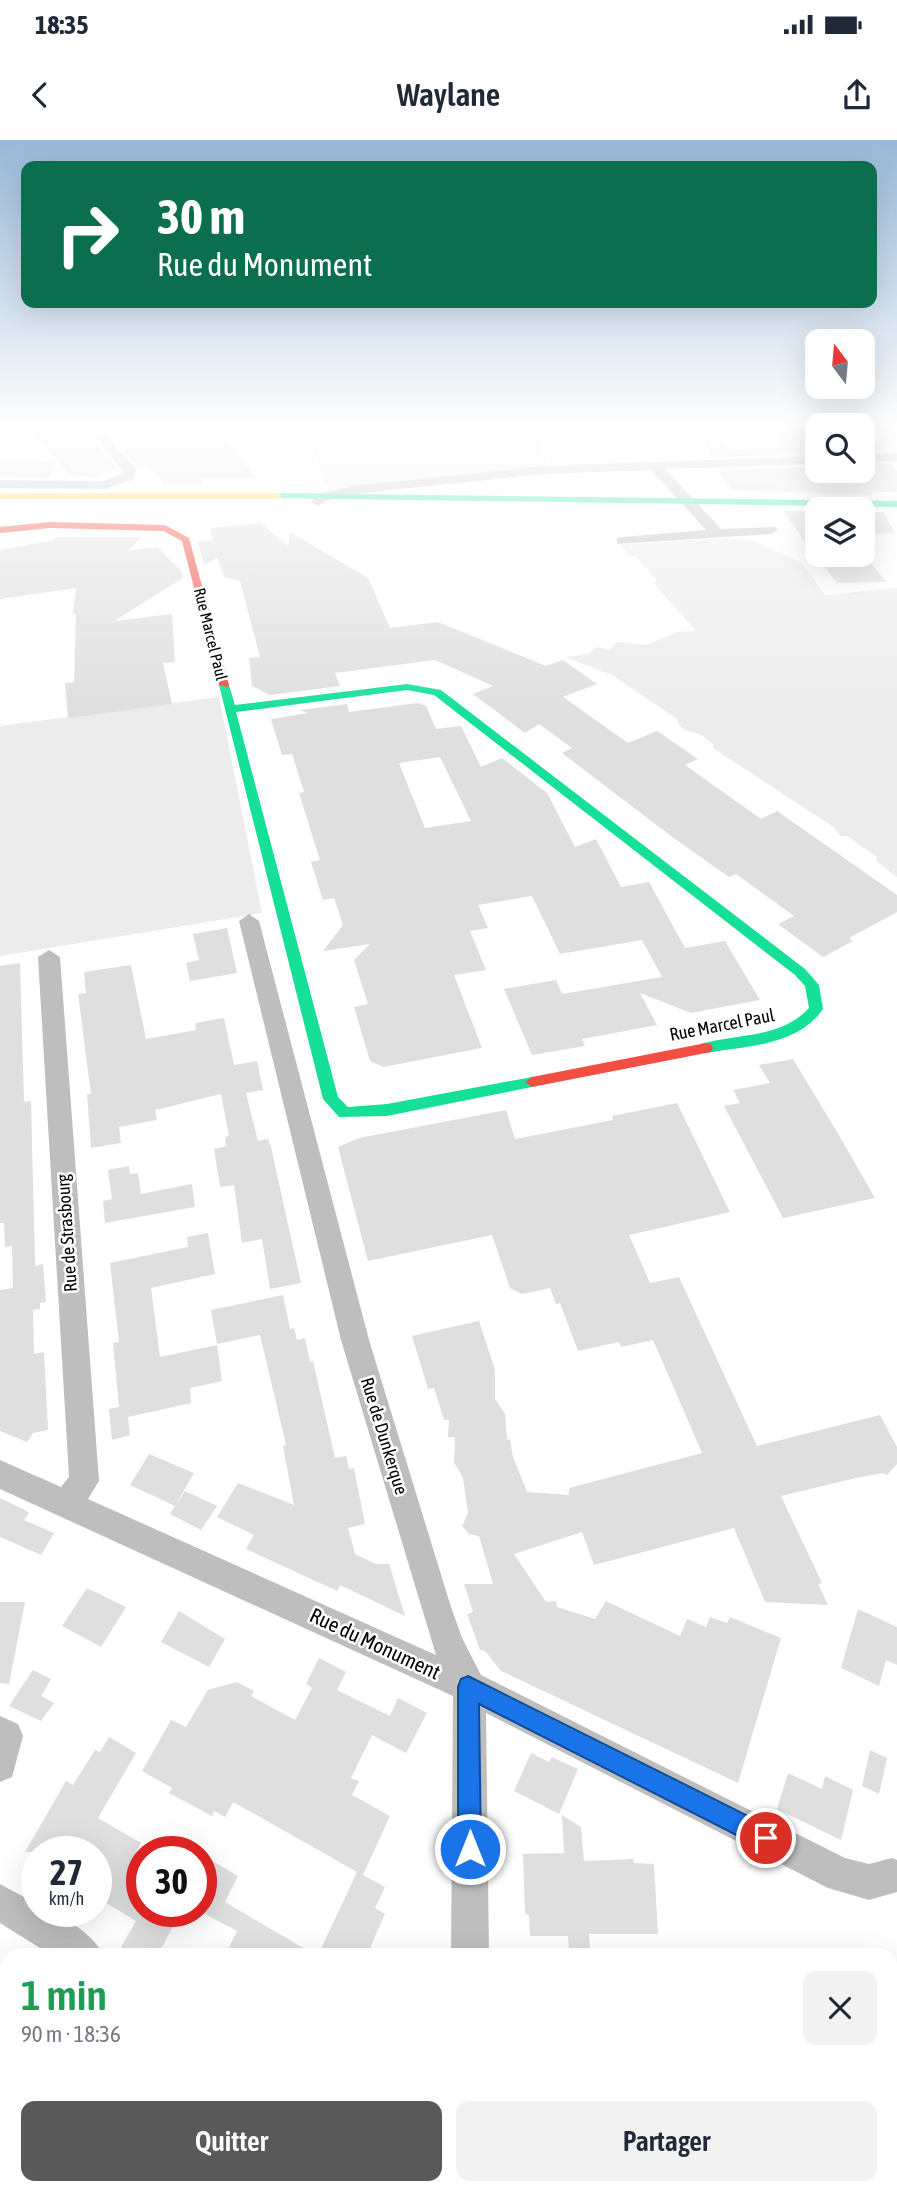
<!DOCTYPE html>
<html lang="fr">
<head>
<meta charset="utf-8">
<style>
	:root { --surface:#fff; --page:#f2f2f3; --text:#1f2937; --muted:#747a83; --accent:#595959 }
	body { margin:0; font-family:"Asap Condensed",sans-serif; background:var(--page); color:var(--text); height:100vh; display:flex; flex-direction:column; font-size:26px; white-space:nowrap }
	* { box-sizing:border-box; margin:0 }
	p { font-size:23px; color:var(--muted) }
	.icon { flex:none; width:38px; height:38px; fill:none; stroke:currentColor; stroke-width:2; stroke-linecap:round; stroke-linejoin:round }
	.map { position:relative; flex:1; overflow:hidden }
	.side { position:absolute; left:0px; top:1808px; width:898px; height:247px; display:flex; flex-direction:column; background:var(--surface); border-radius:21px 21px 0 0; box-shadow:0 7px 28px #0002 }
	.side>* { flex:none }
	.guide { position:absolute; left:21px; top:21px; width:856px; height:147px; border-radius:14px; box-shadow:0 7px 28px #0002; background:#0b6e4f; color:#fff; overflow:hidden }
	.needle { width:46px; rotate:344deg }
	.fabs { position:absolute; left:805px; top:189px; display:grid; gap:14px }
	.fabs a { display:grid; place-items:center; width:70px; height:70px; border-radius:14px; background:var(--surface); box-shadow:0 7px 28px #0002; font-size:35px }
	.speed { position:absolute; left:21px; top:1696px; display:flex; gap:14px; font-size:35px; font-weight:700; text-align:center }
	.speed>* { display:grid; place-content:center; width:91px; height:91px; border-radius:50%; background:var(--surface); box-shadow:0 7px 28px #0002; line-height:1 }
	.speed small { font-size:18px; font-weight:400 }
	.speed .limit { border:10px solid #d22; background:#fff; color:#111 }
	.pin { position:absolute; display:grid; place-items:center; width:60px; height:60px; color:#fff; margin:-30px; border:4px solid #fff; border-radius:50%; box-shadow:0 2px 7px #0007 }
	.me { position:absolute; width:77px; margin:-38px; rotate:0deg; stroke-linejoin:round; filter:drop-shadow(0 0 5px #0008) }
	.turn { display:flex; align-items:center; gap:24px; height:147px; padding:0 21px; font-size:32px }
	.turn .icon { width:91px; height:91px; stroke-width:2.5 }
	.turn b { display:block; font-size:49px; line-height:60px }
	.round { display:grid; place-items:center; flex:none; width:74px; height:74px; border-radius:14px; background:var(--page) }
	.headline { display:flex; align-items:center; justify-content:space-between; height:119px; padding:0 21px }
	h1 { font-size:42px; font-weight:600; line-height:52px; color:#1e9e55 }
	.cta { display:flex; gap:14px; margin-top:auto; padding:14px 21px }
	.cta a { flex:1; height:80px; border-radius:14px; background:var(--accent); color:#fff; font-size:28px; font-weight:600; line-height:80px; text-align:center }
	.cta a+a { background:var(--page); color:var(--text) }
	.status { display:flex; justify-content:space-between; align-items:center; height:49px; padding:0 35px; background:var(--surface); direction:ltr }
	.status svg { height:19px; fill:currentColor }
	header { display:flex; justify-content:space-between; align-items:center; height:91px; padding:0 21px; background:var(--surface); font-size:32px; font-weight:600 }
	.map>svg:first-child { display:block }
	.green { fill:#ececec }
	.building { fill:#dfdfdf; fill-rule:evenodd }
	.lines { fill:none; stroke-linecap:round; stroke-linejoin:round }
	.street { fill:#bebebe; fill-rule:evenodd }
	.fast { fill:#16e098; fill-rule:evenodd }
	.slow { fill:#ffcf43; fill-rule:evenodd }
	.jam { fill:#f24e42; fill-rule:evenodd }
	.route { fill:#1a73e8; stroke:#114b97; stroke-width:2 }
	.labels { text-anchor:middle; stroke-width:5; stroke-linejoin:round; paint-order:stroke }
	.far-street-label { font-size:16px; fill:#000; stroke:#fff }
	.street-label { font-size:18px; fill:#000; stroke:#fff }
	.near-street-label { font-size:21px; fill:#000; stroke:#fff }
</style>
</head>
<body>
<div class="status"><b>18:35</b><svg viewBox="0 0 49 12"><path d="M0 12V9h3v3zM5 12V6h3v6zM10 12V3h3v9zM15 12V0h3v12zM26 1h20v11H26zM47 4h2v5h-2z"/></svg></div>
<header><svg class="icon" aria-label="back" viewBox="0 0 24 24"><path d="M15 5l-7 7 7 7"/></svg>Waylane<svg class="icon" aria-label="share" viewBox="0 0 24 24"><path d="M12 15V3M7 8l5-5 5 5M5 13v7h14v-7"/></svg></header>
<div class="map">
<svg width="897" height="2054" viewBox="0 0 897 2054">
	<rect width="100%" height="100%" fill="#fff"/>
	<!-- green -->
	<g class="green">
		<path d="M305,286H533L548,325L328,349Z"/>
		<path d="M700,286H817V291L704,294Z"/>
		<path d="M729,398L754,401L802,423L825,455L897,448V737L876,721L877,717L847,696H840L835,688L713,608L714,605C710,602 704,596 699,594C689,591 680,592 677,579L612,535L565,517L588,514L597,507L610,510L617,502L646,505L677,492L696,491C682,475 668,460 654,444L657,441L636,417L629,416L621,405Z"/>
		<path d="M219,557L262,773L0,816V586Z"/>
	</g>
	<!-- building -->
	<g class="building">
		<path d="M26,286H65L71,292L86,290L118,330L101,333L98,338L70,335L57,321L48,338L0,337V320L57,321Z"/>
		<path d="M102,286H218L256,338H199L205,344L163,343L146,324L137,326Z"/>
		<path d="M863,286H867L883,311H863Z"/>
		<path d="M817,291V314L711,317L704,300H724L731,309L787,308L778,292Z"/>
		<path d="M870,324H892L897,332V352H871L873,355L732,350L717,330L817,327V336L879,334Z"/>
		<path d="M784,371L817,372V420Z"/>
		<path d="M863,372H883L895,393L863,394Z"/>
		<path d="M261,383L288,406L290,392L368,438L390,488L438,482L546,526L563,520L597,544L563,557L628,603L657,591L698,619L685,625L761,679L777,671L897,755V772L849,798L853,801L823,817L778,784L794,776L736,734L729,737L671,696L562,613L572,608L539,584L525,593L473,554L493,546L435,520L335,533L340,546L270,555L252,546L249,518L260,517L240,441L224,437L217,418L204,425L198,402L213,400L210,388Z"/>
		<path d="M54,397H142L128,411L157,407L181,431L183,438L114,481L172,474L175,522L163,523L172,564L68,578L65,543L74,542L76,474H73L76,448L0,459V410L55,400Z"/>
		<path d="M841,415H864L887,442L837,443L818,418Z"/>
		<path d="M418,563L426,566L436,589L461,586L481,627L502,618L547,653L575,707L596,699L621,747L649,742L685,808L725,801L760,860L691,873L640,853L657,885L582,899L585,906L532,915L504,849L556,840L562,854L662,837L642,800L560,814L532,756L478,765L488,788L470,791L486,830L454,835L482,908L383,927L370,921L354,867L368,864L354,820L370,804L323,811L343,785L334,758L323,760L311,722L320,720L299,653L304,652L292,614L282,615L271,579L308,573L300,570L347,564L349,572ZM440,617L471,681L425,688L399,623Z"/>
		<path d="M227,788L237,833L190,841L186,823L199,820L193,794Z"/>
		<path d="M20,823L24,962L31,961L35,1126L43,1124L46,1162L40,1163V1169L33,1170L34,1214L44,1212L48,1290L33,1293L27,1302L0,1291V1150L13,1148L12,1106L5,1107L4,1083H0V826Z"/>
		<path d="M131,825L146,899L196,890L195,883L224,878L234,925L257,921L263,950L246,953L258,1001L268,999L271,1007L301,1143L270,1149L262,1099L242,1103L234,1045L220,1047L214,1009L226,1006L225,997L229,996L221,954L155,970L157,980L119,987L121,1003L91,1008L87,954H91L78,854L86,853L84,832Z"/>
		<path d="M793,919L840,997L875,1058L783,1078L724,966L740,963L733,950L770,943L759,925Z"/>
		<path d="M677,963L730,1072L629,1095L650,1143L679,1137L757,1306L880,1275L897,1307V1324L887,1335L883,1333L856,1338L781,1356L822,1443L818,1444L828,1465L765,1462L734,1388L594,1425L582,1392L514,1414L546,1462L556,1461L557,1467L595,1479L606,1461L680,1496L687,1479L706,1487L710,1477L727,1483L730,1477L781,1498L738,1643L501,1531L485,1511L480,1510L467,1474L473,1472L464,1444H493L479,1396L469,1394L462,1386L468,1373L463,1338L454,1322L455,1297H448L449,1280H444L434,1248L428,1249L412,1196L479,1181L495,1230V1259L505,1274L507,1300L510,1299L513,1317L527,1352L569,1355V1348L702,1313L653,1200L621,1207L619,1202L578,1211L560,1163L556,1164L550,1148L522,1154L510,1148L492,1095L368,1121L338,1007L359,998L506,970L515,999L613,980L612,976Z"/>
		<path d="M129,1026L130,1034L138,1033L141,1054L192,1044L195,1067L105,1083L103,1061L112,1059L108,1030Z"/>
		<path d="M208,1093L215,1134L151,1148L160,1217L217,1205L222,1241L190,1248L191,1263L128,1277L130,1295L112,1300L109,1269L119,1267L113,1203L119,1202L110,1123L188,1107L187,1097Z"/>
		<path d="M283,1155L290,1189L294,1188L297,1200L305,1198L310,1222L313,1221L335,1318L346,1316L349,1329L354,1328L365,1384L348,1388L355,1414L376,1424H389L405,1476L340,1445L337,1451L246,1409L254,1395L217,1377L238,1343L294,1365L283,1306L286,1305L260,1195L217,1204L211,1170Z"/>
		<path d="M149,1314L194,1333L175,1366L130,1345Z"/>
		<path d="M185,1351L217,1366L201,1390L170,1374Z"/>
		<path d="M0,1358L25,1370L29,1373L24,1380L54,1393L41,1415L0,1397Z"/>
		<path d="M87,1448L126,1467L101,1507L62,1486Z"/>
		<path d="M0,1462H25L9,1544L0,1543Z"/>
		<path d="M858,1469L897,1487V1525L886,1520L879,1546L841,1528Z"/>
		<path d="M179,1471L225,1499L209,1527L161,1502Z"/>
		<path d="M319,1518L346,1532L337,1550L390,1576L398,1558L427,1573L406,1613L372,1595L351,1638L359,1641L352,1655L390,1676L363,1735L385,1747L375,1768L385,1774L367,1815H318L357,1732L233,1662L225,1677L214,1671L212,1676L169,1653L172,1648L142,1631L171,1580L186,1587L208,1550L237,1542L254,1551L251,1556L295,1580L312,1548L306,1544Z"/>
		<path d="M33,1530L51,1539L41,1556L54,1563L41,1581L9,1566Z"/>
		<path d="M109,1597L136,1613L98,1678L141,1703L135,1714L142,1718V1771H181L158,1815H134L121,1807L136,1781L96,1757V1712H25L66,1641L73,1645L95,1610L100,1612Z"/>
		<path d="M870,1610L887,1618L879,1654L862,1646Z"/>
		<path d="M531,1613L549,1622L552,1617L578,1629L559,1674L514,1651Z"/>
		<path d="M788,1633L822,1649L825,1636L853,1650L841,1700L777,1669Z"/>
		<path d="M562,1675L581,1687L584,1721L633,1719L634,1723L654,1724L658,1794H589L590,1811H569L568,1796H530L529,1775L525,1774L523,1714L564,1713Z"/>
		<path d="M201,1714L238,1736L225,1762L315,1815H225L237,1791L201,1772Z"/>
	</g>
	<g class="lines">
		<!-- street -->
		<g class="street">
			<path d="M86,286H98L136,329L134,339L105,349L0,348V340L103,341L122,334V330Z"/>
			<path d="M897,313V321L863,322V314Z"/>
			<path d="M817,316V324L665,329L721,389L776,387L778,390L771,394L617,404V398L622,397L706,390L651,330L542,334L353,354L328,360L318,366L311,362L318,354L353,346L542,326Z"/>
			<path d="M249,774L259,781L369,1200L450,1464L462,1498L481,1535L845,1718L869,1724L892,1718L897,1720V1752L869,1760L828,1748L486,1573L489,1815H451L453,1556L0,1349V1320L61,1347L69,1337L38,817L49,810L60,817L99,1341L88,1359L436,1515L341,1200L239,781Z"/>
			<path d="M0,1576L18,1584L23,1596L12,1637L0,1642Z"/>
			<path d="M0,1744L37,1764V1771C59,1771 95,1795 103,1815H51L0,1783Z"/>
			<path d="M445,2048H490L491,2051L490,2054H447Z"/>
		</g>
		<!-- fast -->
		<g class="fast">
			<path d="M278,353L897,361V367L275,358L274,356Z"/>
			<path d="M224,542L229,545L235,565L407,544L441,550L805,829L819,845L823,869C798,906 746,906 706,913L701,912L699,908L701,904C738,893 780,899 809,868L805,846L795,835L434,555L407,550L236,572L338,957L348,967L387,964L532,937L539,942L532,947L387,976L339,977L323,959L219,545Z"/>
		</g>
		<!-- slow -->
		<path class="slow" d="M0,353H278L282,356L278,359H0Z"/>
		<!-- jam -->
		<g class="jam">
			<path d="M50,382L165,385L189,398L229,545L228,547L219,545L182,401L163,391L50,388L0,393V387Z"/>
			<path d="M706,903L711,904L713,908L711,912L532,947L525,942L532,937Z"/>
		</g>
	</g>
	<!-- sky -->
	<linearGradient id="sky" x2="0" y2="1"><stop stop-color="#97b8d8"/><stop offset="0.5" stop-color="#fff"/><stop offset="1" stop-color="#fff" stop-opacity="0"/></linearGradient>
	<rect width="897" height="573" fill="url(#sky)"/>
	<!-- route -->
	<path class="route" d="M468,1536L774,1689L778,1698L774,1706L766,1709L758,1706L479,1564L481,1709L478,1718L470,1721L462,1718L458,1709V1547L461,1539Z"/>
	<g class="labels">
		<!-- far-street labels -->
		<g class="far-street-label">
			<text transform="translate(211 494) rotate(76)" y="6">Rue Marcel Paul</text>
		</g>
		<!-- street labels -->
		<g class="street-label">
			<text transform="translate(722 885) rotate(-11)" y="6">Rue Marcel Paul</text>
			<text transform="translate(67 1093) rotate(-94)" y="6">Rue de Strasbourg</text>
			<text transform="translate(384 1296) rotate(73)" y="6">Rue de Dunkerque</text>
		</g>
		<!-- near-street labels -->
		<g class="near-street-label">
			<text transform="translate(375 1504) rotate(25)" y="7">Rue du Monument</text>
		</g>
	</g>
</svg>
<div class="fabs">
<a><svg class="needle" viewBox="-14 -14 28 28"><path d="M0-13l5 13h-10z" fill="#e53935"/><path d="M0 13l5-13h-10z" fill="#747a83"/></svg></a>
<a><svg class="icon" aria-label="search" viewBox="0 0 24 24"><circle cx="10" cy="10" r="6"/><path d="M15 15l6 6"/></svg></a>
<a><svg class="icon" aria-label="layers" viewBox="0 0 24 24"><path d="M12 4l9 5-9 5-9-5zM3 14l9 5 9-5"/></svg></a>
</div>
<div class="speed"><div>27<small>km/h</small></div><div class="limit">30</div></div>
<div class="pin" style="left:766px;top:1698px;background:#d93025"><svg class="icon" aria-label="arrive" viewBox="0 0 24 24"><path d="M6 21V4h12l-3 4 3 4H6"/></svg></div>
<svg class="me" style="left:470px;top:1709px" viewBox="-20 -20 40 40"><circle r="17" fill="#1a73e8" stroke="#fff" stroke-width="3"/><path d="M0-11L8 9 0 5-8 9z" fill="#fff"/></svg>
<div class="guide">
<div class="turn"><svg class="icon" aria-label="right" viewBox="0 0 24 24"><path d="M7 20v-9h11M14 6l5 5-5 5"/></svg><div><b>30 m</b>Rue du Monument</div></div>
</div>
<section class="side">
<div class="headline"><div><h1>1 min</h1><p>90 m · 18:36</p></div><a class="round"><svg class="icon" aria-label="close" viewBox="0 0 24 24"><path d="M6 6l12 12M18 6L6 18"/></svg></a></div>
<div class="cta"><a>Quitter</a><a>Partager</a></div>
</section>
</div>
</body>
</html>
